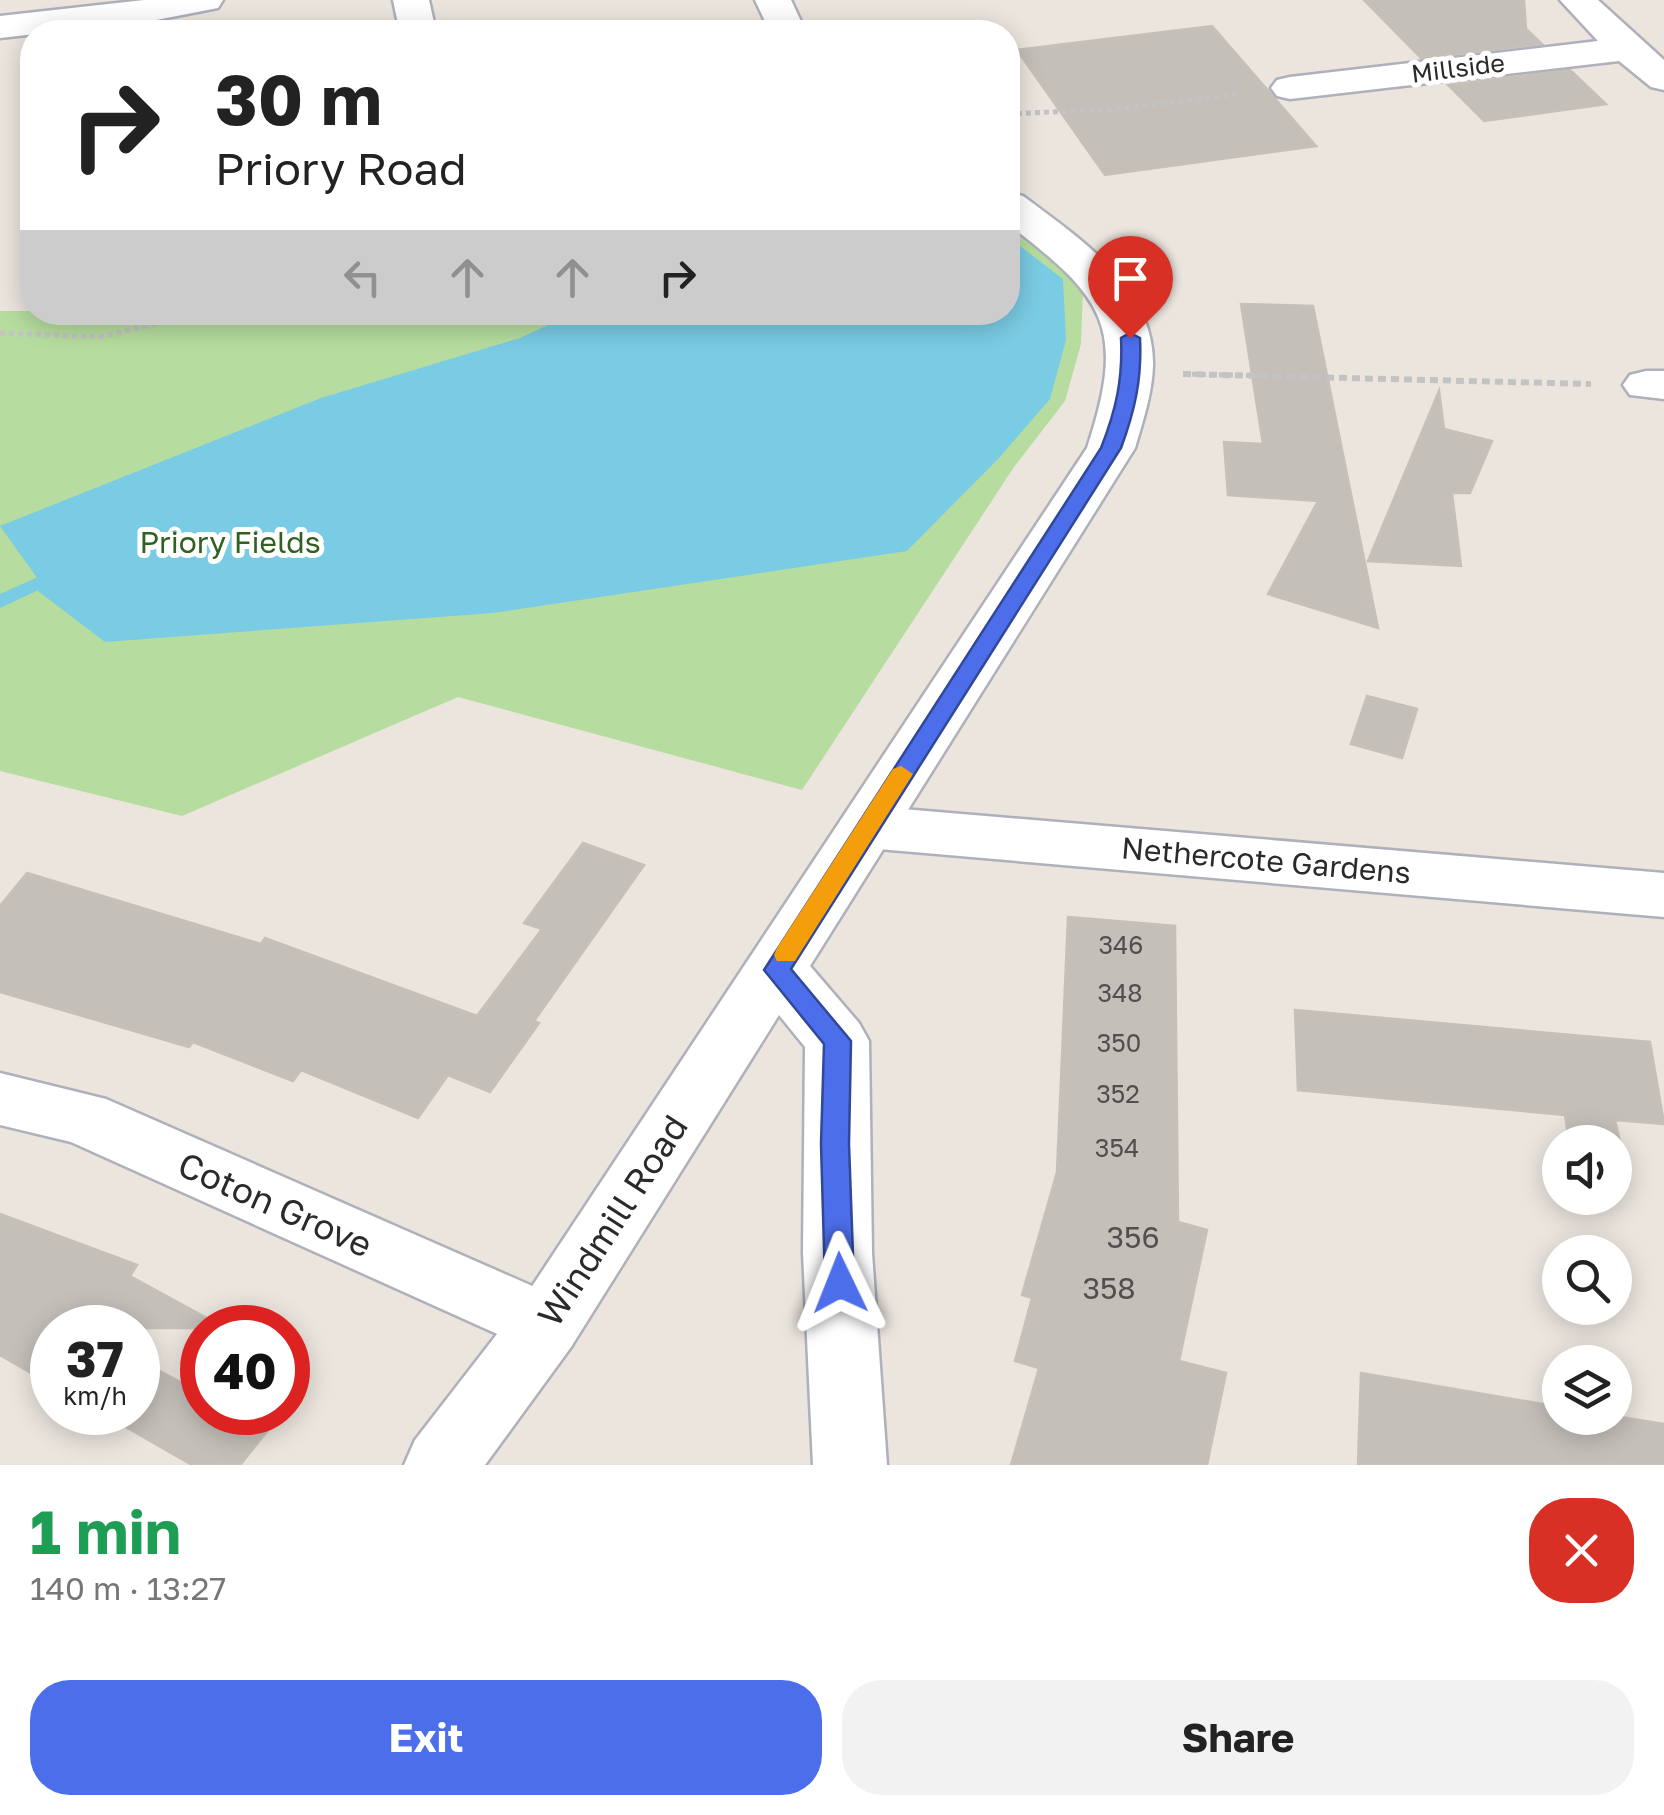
<!DOCTYPE html>
<html lang="en">
<head>
<meta charset="utf-8">
<style>
	:root { --surface:#fff; --page:#f2f2f2; --text:#222; --muted:#767676; --accent:#4c6eea }
	body { margin:0; font-family:"Golos Text",sans-serif; background:var(--page); color:var(--text); height:100vh; display:flex; flex-direction:column; font-size:38px; white-space:nowrap }
	* { box-sizing:border-box; margin:0 }
	p { font-size:32px; color:var(--muted) }
	.icon { flex:none; width:55px; height:55px; fill:none; stroke:currentColor; stroke-width:2; stroke-linecap:round; stroke-linejoin:round }
	.map { position:relative; height:1465px; overflow:hidden }
	.sheet { display:flex; flex-direction:column; background:var(--surface); flex:1 }
	.sheet>* { flex:none }
	.hud { position:absolute; left:20px; top:20px; width:1000px; height:305px; border-radius:40px; box-shadow:0 5px 25px #0003; background:#fff; color:var(--text); overflow:hidden }
	.fabs { position:absolute; left:1542px; top:1125px; display:grid; gap:20px }
	.fabs a { display:grid; place-items:center; width:90px; height:90px; border-radius:50%; background:var(--surface); box-shadow:0 5px 25px #0003; font-size:50px }
	.speed { position:absolute; left:30px; top:1305px; display:flex; gap:20px; font-size:50px; font-weight:700; text-align:center }
	.speed>* { display:grid; place-content:center; width:130px; height:130px; border-radius:50%; background:var(--surface); box-shadow:0 5px 25px #0003; line-height:1 }
	.speed small { font-size:25px; font-weight:400 }
	.speed .limit { border:15px solid #d22; background:#fff; color:#111 }
	.pin { position:absolute; display:grid; place-items:center; width:85px; height:85px; color:#fff; margin:-102px -42px; border-radius:50% 50% 50% 0; rotate:-45deg; box-shadow:0 0 10px #0007 }
	.pin .icon { rotate:45deg }
	.me { position:absolute; width:110px; margin:-55px; rotate:358deg; stroke-linejoin:round; filter:drop-shadow(0 0 8px #0008) }
	.turn { display:flex; align-items:center; gap:35px; height:210px; padding:0 30px; font-size:45px }
	.turn .icon { width:130px; height:130px; stroke-width:2.5 }
	.turn b { display:block; font-size:70px; line-height:85px }
	.lanes { display:flex; align-items:center; height:95px; padding:0 30px; background:#0003; justify-content:center; gap:50px; direction:ltr }
	.lanes .off { opacity:.35 }
	.round { display:grid; place-items:center; flex:none; width:105px; height:105px; border-radius:40px; background:var(--page) }
	.head { display:flex; align-items:center; justify-content:space-between; height:170px; padding:0 30px }
	h1 { font-size:60px; font-weight:700; line-height:75px; color:#1e9e55 }
	.cta { display:flex; gap:20px; margin-top:auto; padding:20px 30px }
	.cta a { flex:1; height:115px; border-radius:40px; background:var(--accent); color:#fff; font-size:40px; font-weight:700; line-height:115px; text-align:center }
	.cta a+a { background:var(--page); color:var(--text) }
	.map>svg:first-child { display:block }
	.green { fill:#b6dd9f }
	.water { fill:#7acbe4 }
	.lines { fill:none; stroke-linecap:round; stroke-linejoin:round }
	.stream { fill:#7acbe4; fill-rule:evenodd }
	.building { fill:#c4bfb9; stroke:#c6c1b8; stroke-width:2.5 }
	.street-casing { stroke:#aeb0ba; stroke-width:5 }
	.secondary-casing { stroke:#aeb0ba; stroke-width:5 }
	.path-far1 { stroke:#c3c3c3; stroke-width:5; stroke-dasharray:5 4; stroke-linecap:butt }
	.path { stroke:#c3c3c3; stroke-width:6; stroke-dasharray:8 5; stroke-linecap:butt }
	.street { fill:#fff; fill-rule:evenodd }
	.secondary { fill:#fff; fill-rule:evenodd }
	.route { fill:#4c6eea; stroke:#314898; stroke-width:2.5 }
	.slow { fill:#f59e0b }
	.labels { text-anchor:middle; stroke-width:10; stroke-linejoin:round; paint-order:stroke }
	.far-street-label { font-size:25px; fill:#2a2a2a; stroke:#fff }
	.number-label { font-size:25px; fill:#504f4e }
	.park-label { font-size:30px; fill:#306121; stroke:#fff }
	.street-label { font-size:30px; fill:#2a2a2a; stroke:#fff }
	.near-number-label { font-size:30px; fill:#504f4e }
	.near-street-label { font-size:35px; fill:#2a2a2a; stroke:#fff }
</style>
</head>
<body>
<div class="map">
<svg width="1664" height="1465" viewBox="0 0 1664 1465">
	<rect width="100%" height="100%" fill="#ebe5de"/>
	<!-- green -->
	<path class="green" d="M1008,224L1062,260L1083,288L1081,344L1065,401L1014,467L802,790L458,697L182,816L0,771V311L1008,312Z"/>
	<!-- water -->
	<path class="water" d="M1008,237L1063,279L1066,340L1050,399L999,458L907,551L493,613L105,642L34,588L40,582L0,526L321,398L520,338L574,313L1008,312Z"/>
	<g class="lines">
		<!-- stream -->
		<path class="stream" d="M40,576L47,578L49,582L47,586L0,608V594Z"/>
	</g>
	<!-- building -->
	<g class="building">
		<path d="M1364,0H1524L1526,29L1542,44L1421,58Z"/>
		<path d="M1212,26L1316,146L1105,175L1017,50Z"/>
		<path d="M1570,70L1606,104L1484,121L1448,85Z"/>
		<path d="M1241,304L1313,306L1378,628L1268,594L1318,501L1228,495L1224,442L1263,444Z"/>
		<path d="M1439,391L1444,429L1492,441L1470,493H1452L1461,566L1368,561Z"/>
		<path d="M1367,696L1417,709L1402,758L1351,744Z"/>
		<path d="M583,843L644,865L534,1021L539,1023L490,1092L448,1075L418,1118L301,1070L293,1081L193,1042L189,1047L0,992V906L27,873L261,944L265,938L477,1016L542,929L524,923Z"/>
		<path d="M1068,917L1175,926L1178,1222L1207,1230L1179,1361L1226,1373L1207,1465H1011L1039,1368L1015,1361L1032,1298L1022,1295L1057,1172Z"/>
		<path d="M1295,1010L1650,1042L1664,1124L1615,1120L1620,1142H1569L1565,1115L1298,1090Z"/>
		<path d="M0,1214L137,1265L130,1276L225,1328H52V1385L0,1355Z"/>
		<path d="M138,1359L202,1394V1412H238L269,1429L240,1465H192L100,1412H138Z"/>
		<path d="M1361,1373L1560,1407V1418L1615,1416L1664,1424V1465H1358Z"/>
	</g>
	<g class="lines">
		<defs>
			<g id="street">
				<path d="M144,0H223L218,8L151,21L0,38V16Z"/>
				<path d="M393,0H429L435,27L431,32H392L398,24Z"/>
				<path d="M1560,0H1598L1664,60V90L1651,87L1619,61L1290,99L1277,96L1271,88L1277,80L1290,77L1598,41Z"/>
				<path d="M1646,371H1664V399L1630,395L1623,385L1630,375Z"/>
				<path d="M867,806L1664,873V917L867,848L847,842L838,827L847,812Z"/>
				<path d="M0,1073L106,1099L571,1303L581,1325L571,1347L546,1356L71,1142L0,1125Z"/>
			</g>
			<g id="secondary">
				<path d="M755,0H791L806,32H770Z"/>
				<path d="M1008,193L1023,196C1079,238 1155,287 1153,366C1152,394 1143,421 1135,448L810,966L859,1023L869,1041L872,1253L887,1465H813L803,1253L805,1047L779,1015L571,1347L485,1465H404L415,1440L521,1303L1087,448C1127,327 1105,298 1008,224Z"/>
			</g>
		</defs>
		<!-- street casing -->
		<use href="#street" class="street-casing"/>
		<!-- secondary casing -->
		<use href="#secondary" class="secondary-casing"/>
		<!-- path-far1 -->
		<g class="path-far1">
			<path d="M1008,114L1117,109L1240,94"/>
			<path d="M0,333L100,337L206,312"/>
			<path d="M1183,374L1275,376"/>
		</g>
		<!-- path -->
		<path class="path" d="M1183,374L1591,384"/>
		<!-- street -->
		<use href="#street" class="street"/>
		<!-- secondary -->
		<use href="#secondary" class="secondary"/>
	</g>
	<!-- route -->
	<path class="route" d="M1130,333L1140,338C1142,379 1135,410 1121,448L791,969L851,1041L849,1144L854,1283L850,1292L840,1295L829,1292L825,1283L821,1144L824,1044L764,970L1101,448C1116,410 1123,379 1121,338Z"/>
	<!-- slow -->
	<path class="slow" d="M901,766L913,774L795,961H777L774,955L777,948L893,769Z"/>
	<g class="labels">
		<!-- far-street labels -->
		<g class="far-street-label">
			<text transform="translate(1458 68) rotate(-7)" y="9">Millside</text>
		</g>
		<!-- number labels -->
		<g class="number-label">
			<text x="1121" y="954">346</text>
			<text x="1120" y="1002">348</text>
			<text x="1119" y="1052">350</text>
			<text x="1118" y="1103">352</text>
			<text x="1117" y="1157">354</text>
		</g>
		<!-- park labels -->
		<g class="park-label">
			<text x="230" y="553">Priory Fields</text>
		</g>
		<!-- street labels -->
		<g class="street-label">
			<text transform="translate(1266 861) rotate(5)" y="10">Nethercote Gardens</text>
		</g>
		<!-- near-number labels -->
		<g class="near-number-label">
			<text x="1133" y="1248">356</text>
			<text x="1109" y="1299">358</text>
		</g>
		<!-- near-street labels -->
		<g class="near-street-label">
			<text transform="translate(275 1205) rotate(24)" y="12">Coton Grove</text>
			<text transform="translate(613 1221) rotate(-57)" y="12">Windmill Road</text>
		</g>
	</g>
</svg>
<div class="fabs">
<a><svg class="icon" aria-label="sound" viewBox="0 0 24 24"><path d="M4 9h4l5-4v14l-5-4H4zM17 9q2 3 0 6"/></svg></a>
<a><svg class="icon" aria-label="search" viewBox="0 0 24 24"><circle cx="10" cy="10" r="6"/><path d="M15 15l6 6"/></svg></a>
<a><svg class="icon" aria-label="layers" viewBox="0 0 24 24"><path d="M12 4l9 5-9 5-9-5zM3 14l9 5 9-5"/></svg></a>
</div>
<div class="speed"><div>37<small>km/h</small></div><div class="limit">40</div></div>
<div class="pin" style="left:1130px;top:338px;background:#d93025"><svg class="icon" aria-label="arrive" viewBox="0 0 24 24"><path d="M6 21V4h12l-3 4 3 4H6"/></svg></div>
<svg class="me" style="left:840px;top:1283px" viewBox="-20 -20 40 40"><path d="M0-17L14 15 0 8-14 15z" fill="#4c6eea" stroke="#fff" stroke-width="4"/></svg>
<div class="hud">
<div class="turn"><svg class="icon" aria-label="right" viewBox="0 0 24 24"><path d="M7 20v-9h11M14 6l5 5-5 5"/></svg><div><b>30 m</b>Priory Road</div></div>
<div class="lanes"><svg class="icon off" aria-label="left" viewBox="0 0 24 24"><path d="M17 20v-9H6M10 6l-5 5 5 5"/></svg><svg class="icon off" aria-label="ahead" viewBox="0 0 24 24"><path d="M12 20V5M6 11l6-6 6 6"/></svg><svg class="icon off" aria-label="ahead" viewBox="0 0 24 24"><path d="M12 20V5M6 11l6-6 6 6"/></svg><svg class="icon" aria-label="right" viewBox="0 0 24 24"><path d="M7 20v-9h11M14 6l5 5-5 5"/></svg></div>
</div>
</div>
<section class="sheet">
<div class="head"><div><h1>1 min</h1><p>140 m · 13:27</p></div><a class="round" style="background:#d93025;color:#fff"><svg class="icon" aria-label="close" viewBox="0 0 24 24"><path d="M6 6l12 12M18 6L6 18"/></svg></a></div>
<div class="cta"><a>Exit</a><a>Share</a></div>
</section>
</body>
</html>
